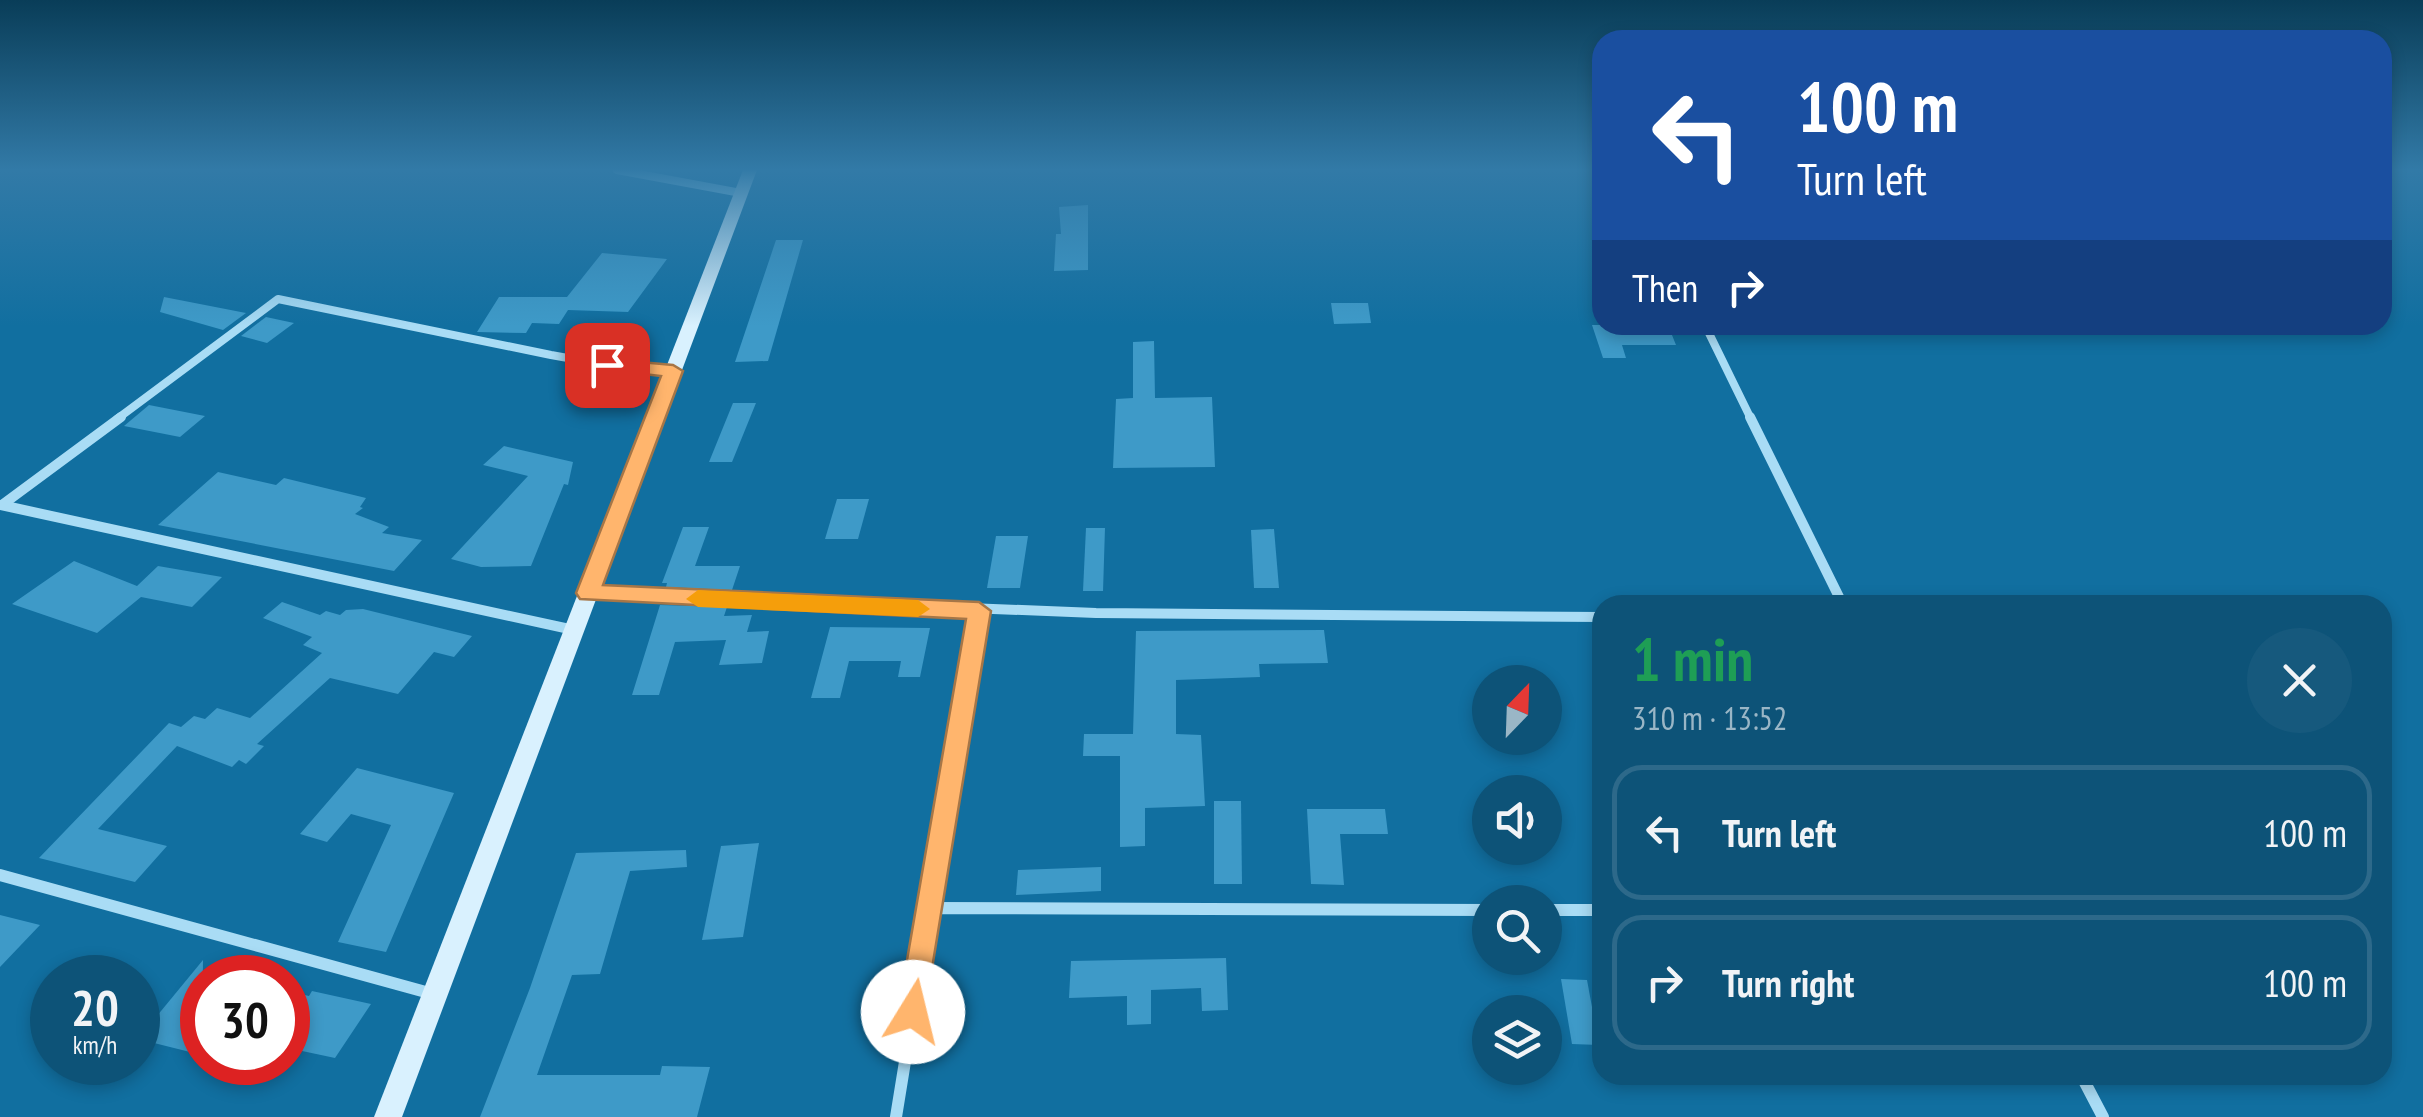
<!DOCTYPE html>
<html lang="en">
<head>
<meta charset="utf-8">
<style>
	:root { --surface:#0d5378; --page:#16597d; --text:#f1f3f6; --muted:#9ab6c6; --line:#2d698a }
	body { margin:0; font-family:"PT Sans Narrow",sans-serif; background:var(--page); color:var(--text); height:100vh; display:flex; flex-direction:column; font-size:38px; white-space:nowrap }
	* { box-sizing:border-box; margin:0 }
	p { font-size:32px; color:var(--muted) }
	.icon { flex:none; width:55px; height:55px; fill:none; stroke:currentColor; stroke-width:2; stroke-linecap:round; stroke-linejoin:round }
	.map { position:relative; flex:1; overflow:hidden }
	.drawer { position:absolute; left:1592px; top:595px; width:800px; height:490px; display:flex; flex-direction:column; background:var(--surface); border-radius:30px; box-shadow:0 5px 15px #0003 }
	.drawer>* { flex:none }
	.banner { position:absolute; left:1592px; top:30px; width:800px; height:305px; border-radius:30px; box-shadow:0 5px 15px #0003; background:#1a4fa0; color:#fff; overflow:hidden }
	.needle { width:65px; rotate:23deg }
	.fabs { position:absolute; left:1472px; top:665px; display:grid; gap:20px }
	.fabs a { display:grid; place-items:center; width:90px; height:90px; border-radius:50%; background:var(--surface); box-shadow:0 5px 15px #0003; font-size:50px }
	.speed { position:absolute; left:30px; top:955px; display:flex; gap:20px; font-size:50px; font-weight:700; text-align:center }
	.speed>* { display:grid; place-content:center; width:130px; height:130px; border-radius:50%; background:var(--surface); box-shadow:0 5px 15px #0003; line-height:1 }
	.speed small { font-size:25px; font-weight:400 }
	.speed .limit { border:15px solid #d22; background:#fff; color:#111 }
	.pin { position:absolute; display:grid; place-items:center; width:85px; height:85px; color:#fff; margin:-42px; border-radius:20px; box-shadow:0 5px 15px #0006 }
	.me { position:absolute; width:110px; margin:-55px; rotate:9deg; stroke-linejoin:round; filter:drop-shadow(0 0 8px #0008) }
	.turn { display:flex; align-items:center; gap:35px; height:210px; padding:0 40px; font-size:45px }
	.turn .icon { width:130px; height:130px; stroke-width:2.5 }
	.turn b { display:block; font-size:70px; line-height:85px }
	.then { display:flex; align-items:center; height:95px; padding:0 40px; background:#0003; gap:20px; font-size:38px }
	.round { display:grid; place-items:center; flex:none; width:105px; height:105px; border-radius:52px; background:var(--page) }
	.summary { display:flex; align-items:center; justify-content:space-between; height:170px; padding:0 40px }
	h1 { font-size:60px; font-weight:700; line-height:75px; color:#1e9e55 }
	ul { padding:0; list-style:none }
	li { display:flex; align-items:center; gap:30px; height:135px; margin:0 20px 15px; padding:0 20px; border:5px solid var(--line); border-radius:30px }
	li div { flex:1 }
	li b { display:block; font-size:38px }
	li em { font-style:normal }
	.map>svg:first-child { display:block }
	.building { fill:#3e9ac8 }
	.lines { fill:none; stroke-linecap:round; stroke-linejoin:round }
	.street-far2 { stroke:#a9dcf5; stroke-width:8 }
	.street-far1 { stroke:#a9dcf5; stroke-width:10 }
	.street { stroke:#a9dcf5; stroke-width:12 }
	.secondary { fill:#d9f1fe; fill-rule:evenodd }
	.route { fill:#ffb56d; stroke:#a67647; stroke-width:2.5 }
	.slow { fill:#f59e0b }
</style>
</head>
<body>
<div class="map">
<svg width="2423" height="1117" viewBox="0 0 2423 1117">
	<rect width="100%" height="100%" fill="#116fa0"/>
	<!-- building -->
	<g class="building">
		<path d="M1088,205V270L1054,271L1056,234H1061L1059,207Z"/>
		<path d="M776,240H803L768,361L735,362Z"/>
		<path d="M602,253L667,259L628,312L568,310L559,324L532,323L526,333L477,332L499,297H567Z"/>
		<path d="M164,297L246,313L223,330L160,312Z"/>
		<path d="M1331,303H1368L1371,323L1334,324Z"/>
		<path d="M266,317L294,323L267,343L241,336Z"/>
		<path d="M1592,325H1668L1676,345H1622L1626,358H1603Z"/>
		<path d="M1154,341L1155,398L1212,397L1215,467L1113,468L1116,399L1133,398V342Z"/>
		<path d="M733,403H756L732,462H709Z"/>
		<path d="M149,405L205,416L180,437L124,426Z"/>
		<path d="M504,446L573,462L568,485L564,484L531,566L481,567L451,559L528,476L483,465Z"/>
		<path d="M218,472L276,485L284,478L366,498L360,507L363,508L355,514L389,527L382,533L422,540L394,571L158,525Z"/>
		<path d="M837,499H869L858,539H825Z"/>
		<path d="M683,527H709L695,566H740L732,590L666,587L667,583H662Z"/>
		<path d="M1086,528H1105L1103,591H1083Z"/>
		<path d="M1274,529L1279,588H1254L1251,530Z"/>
		<path d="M996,536H1028L1020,588H987Z"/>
		<path d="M74,561L137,586L158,566L222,577L192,607L141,597L97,633L12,604Z"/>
		<path d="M282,602L320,615L326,611L340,615L346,610L363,609L472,636L454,657L434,652L398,694L330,678L257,744L264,746L246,764L239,760L232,767L177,746L98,829L167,846L135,882L39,858L169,723L181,727L194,716L205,719L217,708L250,718L322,653L303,645L312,637L263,618Z"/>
		<path d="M660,605L727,607L724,616L752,615L747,632L769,631L762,663L719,665L726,640L675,642L659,695H632Z"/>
		<path d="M830,627L930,628L920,677H898L901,661H849L840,698H811Z"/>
		<path d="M1324,630L1328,663L1259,664L1260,677L1176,680V734L1201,735L1205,806L1145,808V846L1120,847V756H1083L1084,734H1133L1136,631Z"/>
		<path d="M357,768L454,793L386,952L338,942L391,825L351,814L327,842L300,834Z"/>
		<path d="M1214,801H1241L1242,884H1214Z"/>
		<path d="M1307,809H1385L1388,834H1340L1344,885L1311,884Z"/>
		<path d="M759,843L743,937L702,940L721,846Z"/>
		<path d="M686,850L687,867L630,871L600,974L572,975L537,1075H660L662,1066L710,1067L697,1117H480L530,988L576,853Z"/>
		<path d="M1101,867V891L1016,895L1018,870Z"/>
		<path d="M0,915L40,925L0,967Z"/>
		<path d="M1226,958L1228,1010L1202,1011L1201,988L1151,990V1024L1127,1025V996L1069,998L1071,961Z"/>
		<path d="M203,960L202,1055L138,1039Z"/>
		<path d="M1561,979L1587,980L1599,1045L1572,1044Z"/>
		<path d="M288,991L309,996L312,991L371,1004L335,1058L288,1048Z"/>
	</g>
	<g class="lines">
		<!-- street-far2 -->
		<g class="street-far2">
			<path d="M617,170L741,193"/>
			<path d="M1705,325L1751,419"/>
			<path d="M117,419L278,299L551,355L635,370L673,371"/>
		</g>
		<!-- street-far1 -->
		<g class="street-far1">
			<path d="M1750,417L1843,605"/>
			<path d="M1,505L574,630"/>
			<path d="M2,505L121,417"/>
			<path d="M589,593L1096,613L1602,617"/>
			<path d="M959,730L979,611"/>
		</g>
		<!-- street -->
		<g class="street">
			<path d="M0,875L433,994"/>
			<path d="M930,908L960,727"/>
			<path d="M1545,910H1602"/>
			<path d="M2081,1075L2103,1117"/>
			<path d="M896,1117L930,908L1490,910"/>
		</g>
		<!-- secondary -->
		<path class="secondary" d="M743,170H757L402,1117H374Z"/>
	</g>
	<!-- sky -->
	<linearGradient id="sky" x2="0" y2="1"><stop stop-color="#093d58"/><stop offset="0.52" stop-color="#327aa7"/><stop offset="1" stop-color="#327aa7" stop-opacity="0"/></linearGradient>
	<rect width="2423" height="326" fill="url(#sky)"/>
	<!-- route -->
	<path class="route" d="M607,359L673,365L683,371L603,585L979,602L991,611L923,1023L913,1027L902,1023L898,1012L966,619L580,599L576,593L661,376L600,369L597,365Z"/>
	<!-- slow -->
	<path class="slow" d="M698,590L918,600L930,609L918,617L698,607L686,599Z"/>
</svg>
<div class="fabs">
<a><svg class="needle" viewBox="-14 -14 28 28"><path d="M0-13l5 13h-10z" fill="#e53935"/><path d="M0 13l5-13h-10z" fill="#9ab6c6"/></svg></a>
<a><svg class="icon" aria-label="sound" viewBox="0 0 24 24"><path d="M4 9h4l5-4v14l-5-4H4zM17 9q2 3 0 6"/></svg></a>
<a><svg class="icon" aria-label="search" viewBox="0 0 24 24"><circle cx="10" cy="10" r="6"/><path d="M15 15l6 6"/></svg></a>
<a><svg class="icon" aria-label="layers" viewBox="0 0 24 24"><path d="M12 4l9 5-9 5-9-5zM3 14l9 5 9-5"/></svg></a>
</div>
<div class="speed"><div>20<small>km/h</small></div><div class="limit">30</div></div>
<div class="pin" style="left:607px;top:365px;background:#d93025"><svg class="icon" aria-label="arrive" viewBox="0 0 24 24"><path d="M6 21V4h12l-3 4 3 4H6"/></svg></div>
<svg class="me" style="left:913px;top:1012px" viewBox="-20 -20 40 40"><circle r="19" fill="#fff"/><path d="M0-13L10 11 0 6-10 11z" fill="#ffb56d"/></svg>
<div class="banner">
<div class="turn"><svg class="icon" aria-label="left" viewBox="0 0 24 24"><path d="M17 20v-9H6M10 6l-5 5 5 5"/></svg><div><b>100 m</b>Turn left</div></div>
<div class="then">Then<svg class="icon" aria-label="right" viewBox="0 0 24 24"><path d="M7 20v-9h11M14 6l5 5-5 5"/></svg></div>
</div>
<section class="drawer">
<div class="summary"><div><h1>1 min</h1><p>310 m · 13:52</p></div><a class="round"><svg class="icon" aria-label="close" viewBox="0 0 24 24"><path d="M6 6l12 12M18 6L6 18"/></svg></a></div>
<ul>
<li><svg class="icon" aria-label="left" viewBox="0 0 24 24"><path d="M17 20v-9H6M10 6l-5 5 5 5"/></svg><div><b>Turn left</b></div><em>100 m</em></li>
<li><svg class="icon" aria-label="right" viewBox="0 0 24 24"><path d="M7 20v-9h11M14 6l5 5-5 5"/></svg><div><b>Turn right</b></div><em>100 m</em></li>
</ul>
</section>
</div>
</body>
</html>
